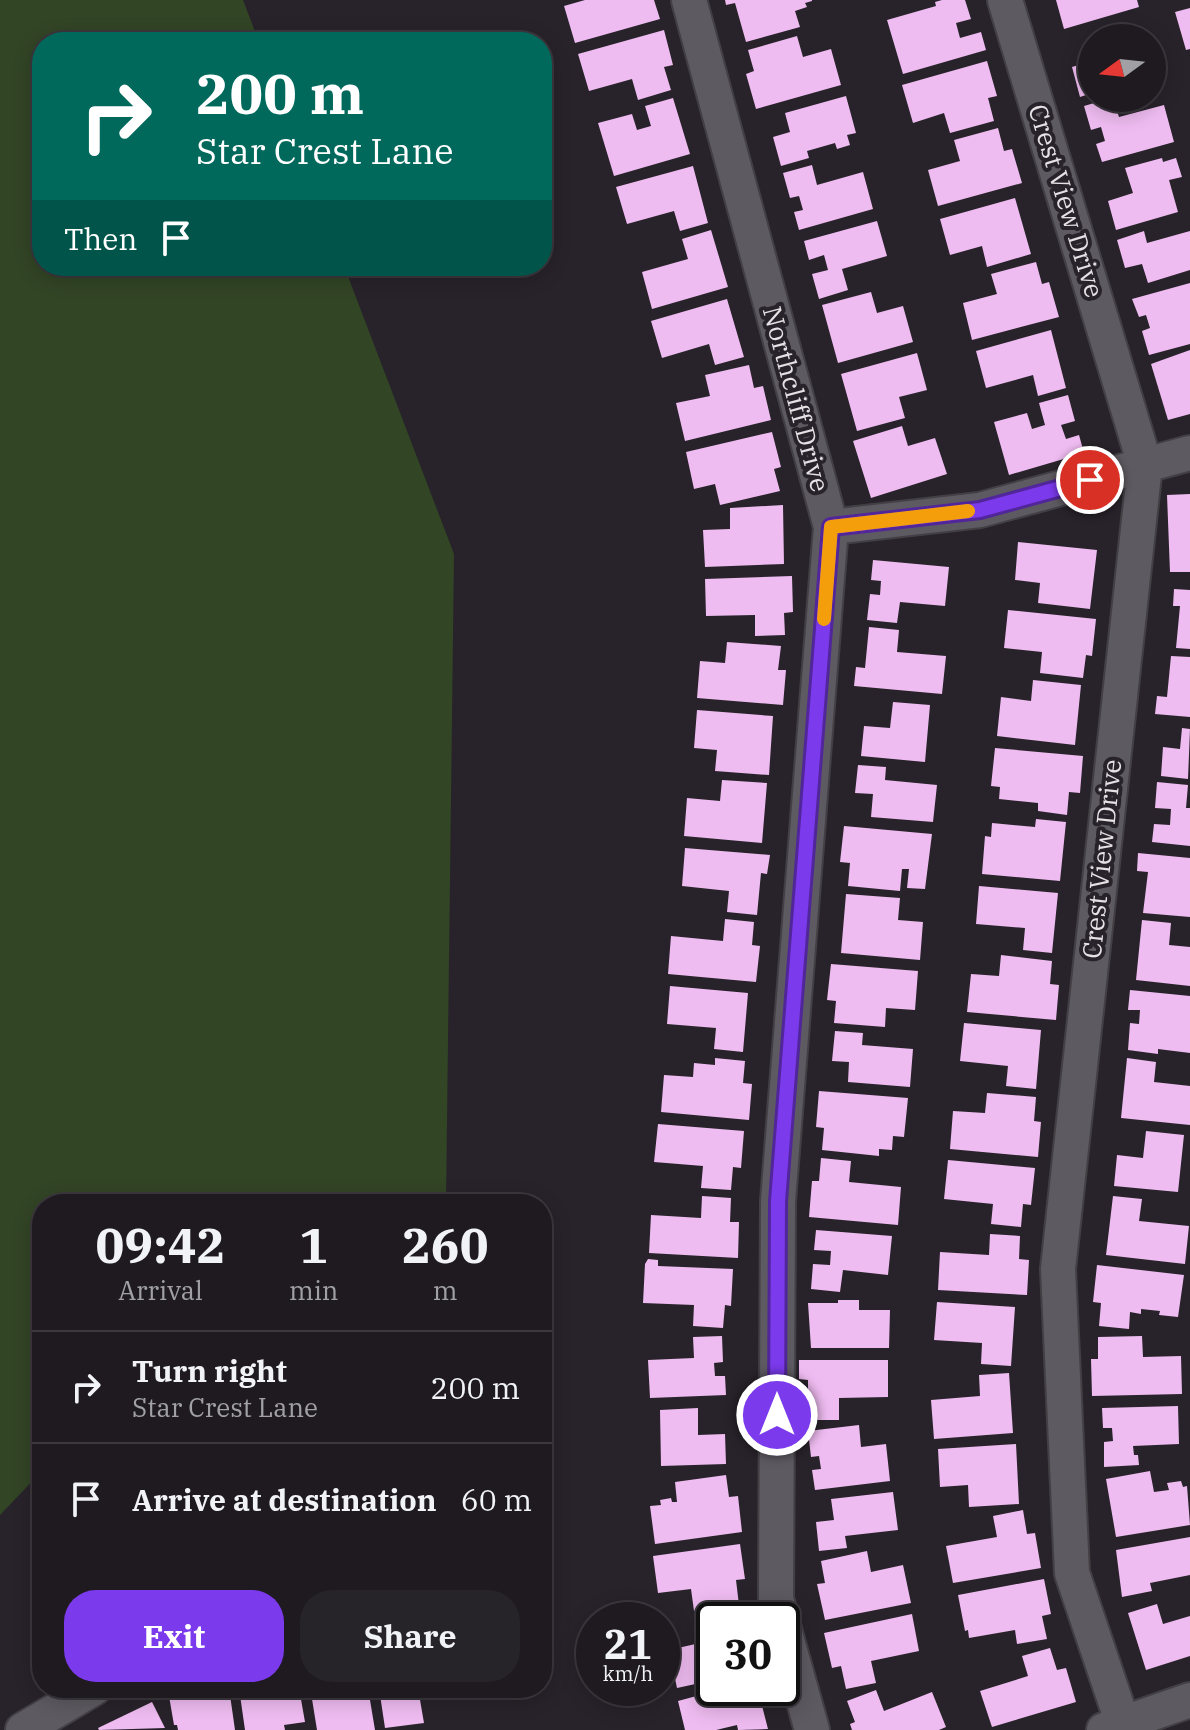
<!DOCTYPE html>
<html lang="en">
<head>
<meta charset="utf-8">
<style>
	:root { --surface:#1e1a20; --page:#262329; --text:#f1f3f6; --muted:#a1a1a5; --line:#3c383e; --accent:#7c3aed }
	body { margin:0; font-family:"IBM Plex Serif",serif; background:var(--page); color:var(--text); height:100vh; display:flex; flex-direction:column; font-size:30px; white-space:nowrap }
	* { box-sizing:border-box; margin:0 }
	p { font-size:26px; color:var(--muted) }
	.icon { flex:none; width:44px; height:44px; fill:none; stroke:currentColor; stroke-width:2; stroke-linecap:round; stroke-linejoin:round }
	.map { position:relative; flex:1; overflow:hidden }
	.panel { position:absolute; left:32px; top:1194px; width:520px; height:504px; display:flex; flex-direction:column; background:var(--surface); border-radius:32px; box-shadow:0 4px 20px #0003,0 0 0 2px var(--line) }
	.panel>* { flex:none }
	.hud { position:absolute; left:32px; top:32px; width:520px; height:244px; border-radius:32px; box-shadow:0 4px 20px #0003,0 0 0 2px var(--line); background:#00695c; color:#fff; overflow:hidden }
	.needle { width:52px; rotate:255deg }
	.tools { position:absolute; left:1078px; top:24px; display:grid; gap:16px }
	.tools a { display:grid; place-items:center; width:88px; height:88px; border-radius:50%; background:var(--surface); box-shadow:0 4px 20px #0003,0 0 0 2px var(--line); font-size:40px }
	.speed { position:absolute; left:576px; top:1602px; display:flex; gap:16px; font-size:40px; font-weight:700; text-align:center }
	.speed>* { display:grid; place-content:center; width:104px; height:104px; border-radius:50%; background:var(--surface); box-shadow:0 4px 20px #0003,0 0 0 2px var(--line); line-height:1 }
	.speed small { font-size:20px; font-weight:400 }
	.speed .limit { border:4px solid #111; border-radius:12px; background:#fff; color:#111 }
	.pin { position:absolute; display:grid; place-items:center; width:68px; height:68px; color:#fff; margin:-34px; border:4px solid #fff; border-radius:50%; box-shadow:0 2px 8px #0007 }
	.me { position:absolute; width:88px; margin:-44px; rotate:0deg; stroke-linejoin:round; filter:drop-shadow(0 0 6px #0008) }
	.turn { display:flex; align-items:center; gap:28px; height:168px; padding:0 32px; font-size:36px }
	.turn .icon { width:104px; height:104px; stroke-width:2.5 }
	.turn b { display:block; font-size:56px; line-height:68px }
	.then { display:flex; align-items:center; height:76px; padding:0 32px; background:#0003; gap:16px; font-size:30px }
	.eta { display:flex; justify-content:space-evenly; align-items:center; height:136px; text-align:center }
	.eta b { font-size:48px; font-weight:700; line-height:56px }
	.cta { display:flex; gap:16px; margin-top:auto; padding:16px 32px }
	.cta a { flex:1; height:92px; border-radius:32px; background:var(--accent); color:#fff; font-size:32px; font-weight:700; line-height:92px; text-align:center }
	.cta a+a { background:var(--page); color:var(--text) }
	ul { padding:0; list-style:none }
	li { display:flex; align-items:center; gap:24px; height:112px; padding:0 32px; border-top:2px solid var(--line) }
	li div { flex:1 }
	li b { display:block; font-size:30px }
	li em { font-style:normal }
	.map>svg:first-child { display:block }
	.green { fill:#324525 }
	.building { fill:#efbcf1 }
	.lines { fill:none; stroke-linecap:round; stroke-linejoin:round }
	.minor-casing { stroke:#434045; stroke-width:38 }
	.minor { stroke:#5e5a61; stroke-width:34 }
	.route-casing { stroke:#51269a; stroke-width:20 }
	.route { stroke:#7c3aed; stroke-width:14 }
	.slow { stroke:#f59e0b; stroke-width:14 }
	.labels { text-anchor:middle; stroke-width:8; stroke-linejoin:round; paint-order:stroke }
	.street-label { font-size:26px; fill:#e5e2e6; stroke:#28232a }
</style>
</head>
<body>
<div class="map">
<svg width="1190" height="1730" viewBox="0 0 1190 1730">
	<rect width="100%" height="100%" fill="#28232a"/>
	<!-- green -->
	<path class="green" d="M0,0H243L259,42H42V266H344L454,554L446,1204H42V1471L0,1515Z"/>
	<!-- building -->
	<g class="building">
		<path d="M585,0H654L660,19L575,43L564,6Z"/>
		<path d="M725,0H812V1L805,3L807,7L795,11L800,27L746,42L735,3L726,5Z"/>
		<path d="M942,0H965L971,19L956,23L960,38L981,32L986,50L903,74L887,20L936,6L935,2Z"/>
		<path d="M1056,0H1137L1139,7L1064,29Z"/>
		<path d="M1190,8V49L1186,50L1175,12Z"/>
		<path d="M1129,23L1134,38H1094L1092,34Z"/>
		<path d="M664,30L673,65L664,67L671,90L638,100L632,79L589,91L578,54Z"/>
		<path d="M797,36L803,57L831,49L841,85L756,109L746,74L754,71L748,50Z"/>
		<path d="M987,61L997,96L988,98L994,121L950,133L944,113L913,123L902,85Z"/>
		<path d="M1092,61V93L1080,97L1072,67Z"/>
		<path d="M846,96L856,133L847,135L850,145L837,149L835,143L807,151L809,158L781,166L773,137L790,132L785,113Z"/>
		<path d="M673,98L690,154L614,176L598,123L632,114L637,130L651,126L645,106Z"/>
		<path d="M1111,98H1113L1119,117L1164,105L1174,142L1102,162L1096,144L1105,141L1101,127L1091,130L1084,106Z"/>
		<path d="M998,128L1004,151L1012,149L1022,183L938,206L928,170L960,161L954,140Z"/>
		<path d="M1162,158L1163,162L1176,158L1182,177L1169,180L1178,212L1116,230L1108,201L1133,193L1125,168Z"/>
		<path d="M812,165L817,185L863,172L873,209L799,230L794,212L803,210L799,196L790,198L783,173Z"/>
		<path d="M693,166L708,223L680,231L674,211L627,224L616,187Z"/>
		<path d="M1015,198L1031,254L987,267L982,246L950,255L940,219Z"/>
		<path d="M877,221L887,256L842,269L848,290L819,299L812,274L828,270L824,255L809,260L804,241Z"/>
		<path d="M711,230L728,287L652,309L642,272L688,259L682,239Z"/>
		<path d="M1144,231L1147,243L1190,231V270L1148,283L1142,264L1125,268L1117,240Z"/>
		<path d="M1036,262L1042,284L1049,282L1059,317L972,340L963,303L997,294L991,274Z"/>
		<path d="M1190,283V344L1149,355L1142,331L1150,328L1146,315L1139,317L1132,299Z"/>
		<path d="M871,292L877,313L903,306L913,342L838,363L822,305Z"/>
		<path d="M727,299L744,357L715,365L709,344L662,358L651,321Z"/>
		<path d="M1051,330L1066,388L1038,396L1033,375L986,388L976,351Z"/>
		<path d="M1190,350V414L1168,420L1151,364Z"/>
		<path d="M917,353L927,390L899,397L905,418L857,431L841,374Z"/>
		<path d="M749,365L754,388L763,386L771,420L685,441L676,403L710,396L705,375Z"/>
		<path d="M1068,395L1075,421L1061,425L1066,439L1079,435L1084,453L1009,475L994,422L1027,413L1032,429L1045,425L1039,403Z"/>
		<path d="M902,426L908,446L935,438L947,474L871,498L853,441Z"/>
		<path d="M772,432L781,467L774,469L780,491L720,505L715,484L694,489L686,452Z"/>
		<path d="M1190,494V572H1170L1167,495Z"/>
		<path d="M783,505L784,564L705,567L703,530L730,529V508Z"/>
		<path d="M1018,542L1097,550L1090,609L1038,603L1040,583L1015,580Z"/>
		<path d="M873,560L949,567L945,606L900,602L897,623L867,620L870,594L880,595L881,581L871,580Z"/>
		<path d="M792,576L793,612L784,613L785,635L755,636V615L706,616L705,579Z"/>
		<path d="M1174,589L1190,590V649L1176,648L1180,606H1173Z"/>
		<path d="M1008,610L1096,619L1092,656L1086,655L1083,678L1040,673L1042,652L1004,648Z"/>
		<path d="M869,627L899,630L897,652L946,656L942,694L854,686L856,667L865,668Z"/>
		<path d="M727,642L781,646L778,670H786L783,705L697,698L700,661L725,663Z"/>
		<path d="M1171,656L1190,657V717L1155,714L1157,696L1167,697Z"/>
		<path d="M1033,680L1081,685L1075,745L997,736L1001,697L1031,701Z"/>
		<path d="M893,702L930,705L925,762L861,756L864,726L890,728Z"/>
		<path d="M697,710L773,716L769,775L715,771L717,750L694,748Z"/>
		<path d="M1182,728L1190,729L1188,779L1161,776L1163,747L1180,749Z"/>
		<path d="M995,748L1083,756L1080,793L1069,792L1067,815L1038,811V803L999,799L1000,787L991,786Z"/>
		<path d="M858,765L886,767L885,780L937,785L933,822L871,817L873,794L855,793Z"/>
		<path d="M722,780L767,783L762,843L684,836L687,798L720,801Z"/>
		<path d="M1157,782L1188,785L1186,808H1190V846L1152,842L1154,824L1170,825L1171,809L1155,808Z"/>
		<path d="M1036,819L1066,822L1060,881L982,874L985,836L991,837L992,823L1035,827Z"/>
		<path d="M844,826L932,834L925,889L907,888L909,869H902L900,891L848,886L850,863L840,862Z"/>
		<path d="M685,848L770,855L767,874L761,873L757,915L727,912L729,891L682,886Z"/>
		<path d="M1138,853L1190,858V917L1143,913L1148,872L1137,871Z"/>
		<path d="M979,886L1058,893L1052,953L1023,950L1025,928L976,924Z"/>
		<path d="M846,894L900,898L898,920L923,922L920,960L841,953Z"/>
		<path d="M725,919L754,922L752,945L760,946L756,982L668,974L671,936L723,941Z"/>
		<path d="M1142,920L1171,923L1169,945L1190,947V986L1136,980Z"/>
		<path d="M1001,955L1052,961L1050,984L1059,985L1056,1020L967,1012L971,974L999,976Z"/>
		<path d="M831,964L918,971L915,1010L886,1008L885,1027L834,1023L836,1001L827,1000Z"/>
		<path d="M670,986L748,993L743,1052L714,1049L716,1028L667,1024Z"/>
		<path d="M1130,990L1190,996V1053L1158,1049V1054L1128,1050L1130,1023L1139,1024L1140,1010H1128Z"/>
		<path d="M964,1023L1041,1030L1036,1089L1006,1086L1008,1066L960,1061Z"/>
		<path d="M835,1031L863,1033L862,1045L913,1049L910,1087L848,1082L849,1062L832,1061Z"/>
		<path d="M715,1058L745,1061L743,1083L752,1084L749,1120L661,1112L664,1075L693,1077L694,1063L715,1065Z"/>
		<path d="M1127,1058L1156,1062L1154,1082L1190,1086V1125L1121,1118Z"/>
		<path d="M819,1091L908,1098L904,1137L893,1136L892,1150L879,1149V1156L822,1150L824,1128L816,1127Z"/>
		<path d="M987,1093L1036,1097L1034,1121L1041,1122L1038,1157L950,1149L953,1111L985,1113Z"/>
		<path d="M658,1124L744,1131L741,1168L733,1167L731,1190L701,1188L703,1166L654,1162Z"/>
		<path d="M1146,1131L1184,1135L1178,1192L1114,1186L1117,1155L1143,1158Z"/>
		<path d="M821,1158L851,1161L849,1182L901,1187L898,1225L809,1217L812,1181H819Z"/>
		<path d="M948,1160L1035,1168L1031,1205L1023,1204L1021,1227L991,1224L993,1204L944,1199Z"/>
		<path d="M702,1196L731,1198L730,1222H739L738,1258L649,1253L651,1215L701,1218Z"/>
		<path d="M1113,1196L1142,1199L1139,1221L1189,1226L1185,1264L1106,1255Z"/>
		<path d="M816,1230L892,1236L888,1275L843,1270L840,1292L811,1289L813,1264L830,1265L831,1251L814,1250Z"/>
		<path d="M990,1234L1020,1236L1019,1259L1029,1260L1027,1295L938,1290L940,1252L989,1255Z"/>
		<path d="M648,1259L658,1260V1266L733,1269L731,1306L725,1305L723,1328L693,1326L694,1305L643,1303L645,1264Z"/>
		<path d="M1097,1265L1184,1275L1178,1317L1159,1315L1160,1311L1141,1309V1314L1130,1312L1129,1329L1099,1326L1101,1303L1093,1302Z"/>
		<path d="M838,1300H859V1310H890L889,1348H811L808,1303H838Z"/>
		<path d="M937,1302L1015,1307L1011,1366L981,1364L982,1343L934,1340Z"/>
		<path d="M722,1336L723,1362L714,1363L715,1376H725L726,1395L650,1398L648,1360L694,1358L693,1337Z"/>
		<path d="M1142,1336L1143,1357L1181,1356L1182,1394L1092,1396L1091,1359H1098V1337Z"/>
		<path d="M799,1360H888V1397L839,1398V1420H808V1380L799,1379Z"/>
		<path d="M1009,1373L1013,1433L934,1439L931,1400L980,1396L979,1375Z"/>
		<path d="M1178,1406L1179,1444L1133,1446L1134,1455H1138L1139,1465L1104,1467V1442L1113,1441L1112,1428H1103L1102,1408Z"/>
		<path d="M698,1408V1435L725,1434L726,1464L661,1466L660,1410Z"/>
		<path d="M859,1425L861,1447L886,1444L890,1481L815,1490L812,1470L821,1469L819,1456L811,1457L808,1431Z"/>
		<path d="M1016,1444L1019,1504L969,1507L968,1485L940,1487L938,1449Z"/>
		<path d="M1150,1471L1154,1492L1169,1490L1167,1483L1181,1481L1183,1487L1187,1486L1190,1525L1116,1537L1106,1479Z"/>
		<path d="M726,1475L729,1497L738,1496L742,1532L655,1544L650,1506L661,1505L660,1500L671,1498L672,1502H677L675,1482Z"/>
		<path d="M893,1492L898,1530L845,1536L847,1548L819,1551L816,1522L834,1520L831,1499Z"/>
		<path d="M1023,1510L1027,1534L1035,1533L1041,1568L953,1583L946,1546L997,1537L993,1516Z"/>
		<path d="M1190,1537V1575L1150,1583L1152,1591L1122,1597L1116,1550Z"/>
		<path d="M740,1544L745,1579L736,1580L739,1605L694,1611L691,1589L658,1593L653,1556Z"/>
		<path d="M867,1551L871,1572L903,1565L911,1603L825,1620L817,1584L825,1583L821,1561Z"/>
		<path d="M1044,1579L1051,1614L1042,1616L1047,1639L1017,1644L1015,1630L969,1638L968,1630L965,1631L958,1595Z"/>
		<path d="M1157,1604L1163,1624L1190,1616V1656L1146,1670L1128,1613Z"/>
		<path d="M742,1612L743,1620H714V1680L677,1688L669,1650L700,1643L696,1622Z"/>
		<path d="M912,1614L919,1651L871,1661L876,1683L846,1689L841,1666L832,1668L824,1633Z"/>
		<path d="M1050,1648L1057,1670L1066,1668L1076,1702L992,1727L980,1691L1028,1676L1022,1656Z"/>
		<path d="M210,1688H229L235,1730H178L177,1725H174L169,1696Z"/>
		<path d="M239,1688H299L305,1722L284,1725L285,1730H245Z"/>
		<path d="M307,1688H368L375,1730H317L312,1699H309Z"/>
		<path d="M379,1688H439V1691L419,1694L424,1723L385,1728Z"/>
		<path d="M726,1688H739L744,1706L761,1702L768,1729L738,1730L737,1725L716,1730H685L678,1701Z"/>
		<path d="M876,1690L884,1711L932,1692L946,1727L939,1730H852L850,1724L855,1722L847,1701Z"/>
		<path d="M152,1702L165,1728L99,1730L98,1728Z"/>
	</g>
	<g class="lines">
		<defs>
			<g id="minor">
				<path d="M689,0L831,527L778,1201L776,1599L782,1620"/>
				<path d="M1005,0L1145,465L1058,1269L1072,1573L1125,1730"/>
				<path d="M831,527L980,510L1190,453"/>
				<path d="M782,1622L812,1730"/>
				<path d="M23,1730L94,1688"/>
				<path d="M1104,1730L1190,1700"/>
			</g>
		</defs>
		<!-- minor casing -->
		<use href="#minor" class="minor-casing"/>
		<!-- minor -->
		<use href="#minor" class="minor"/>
	</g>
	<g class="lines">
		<defs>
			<path id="route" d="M777,1415L778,1201L831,527L980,510L1090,480"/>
		</defs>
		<!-- route casing -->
		<use href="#route" class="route-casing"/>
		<!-- route -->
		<use href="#route" class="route"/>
		<!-- slow -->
		<path class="slow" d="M824,619L831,527L968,511"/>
	</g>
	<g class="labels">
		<!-- street labels -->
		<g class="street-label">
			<text transform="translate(1066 201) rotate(73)" y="9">Crest View Drive</text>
			<text transform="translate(796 399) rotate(75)" y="9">Northcliff Drive</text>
			<text transform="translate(1102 859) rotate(-84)" y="9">Crest View Drive</text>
		</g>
	</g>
</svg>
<div class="tools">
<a><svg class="needle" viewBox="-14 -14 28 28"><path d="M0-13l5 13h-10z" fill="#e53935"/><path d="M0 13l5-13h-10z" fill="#a1a1a5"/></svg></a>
</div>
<div class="speed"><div>21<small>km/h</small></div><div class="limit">30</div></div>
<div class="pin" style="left:1090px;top:480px;background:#d93025"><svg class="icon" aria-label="arrive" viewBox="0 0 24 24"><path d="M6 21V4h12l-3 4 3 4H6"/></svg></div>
<svg class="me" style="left:777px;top:1415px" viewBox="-20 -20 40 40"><circle r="17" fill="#7c3aed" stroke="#fff" stroke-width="3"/><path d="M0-11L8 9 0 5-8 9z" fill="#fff"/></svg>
<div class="hud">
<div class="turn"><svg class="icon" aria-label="right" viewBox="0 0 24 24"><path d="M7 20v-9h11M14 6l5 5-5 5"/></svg><div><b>200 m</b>Star Crest Lane</div></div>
<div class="then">Then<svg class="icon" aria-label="arrive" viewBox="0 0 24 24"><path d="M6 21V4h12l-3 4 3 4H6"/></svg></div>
</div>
<section class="panel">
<div class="eta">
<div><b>09:42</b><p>Arrival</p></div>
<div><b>1</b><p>min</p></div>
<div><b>260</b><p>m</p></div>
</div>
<ul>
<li><svg class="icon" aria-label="right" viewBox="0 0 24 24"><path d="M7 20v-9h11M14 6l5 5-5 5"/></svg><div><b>Turn right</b><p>Star Crest Lane</p></div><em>200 m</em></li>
<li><svg class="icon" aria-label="arrive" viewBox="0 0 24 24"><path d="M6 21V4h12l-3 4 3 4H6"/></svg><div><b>Arrive at destination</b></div><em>60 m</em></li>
</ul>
<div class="cta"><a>Exit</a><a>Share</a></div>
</section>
</div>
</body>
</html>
